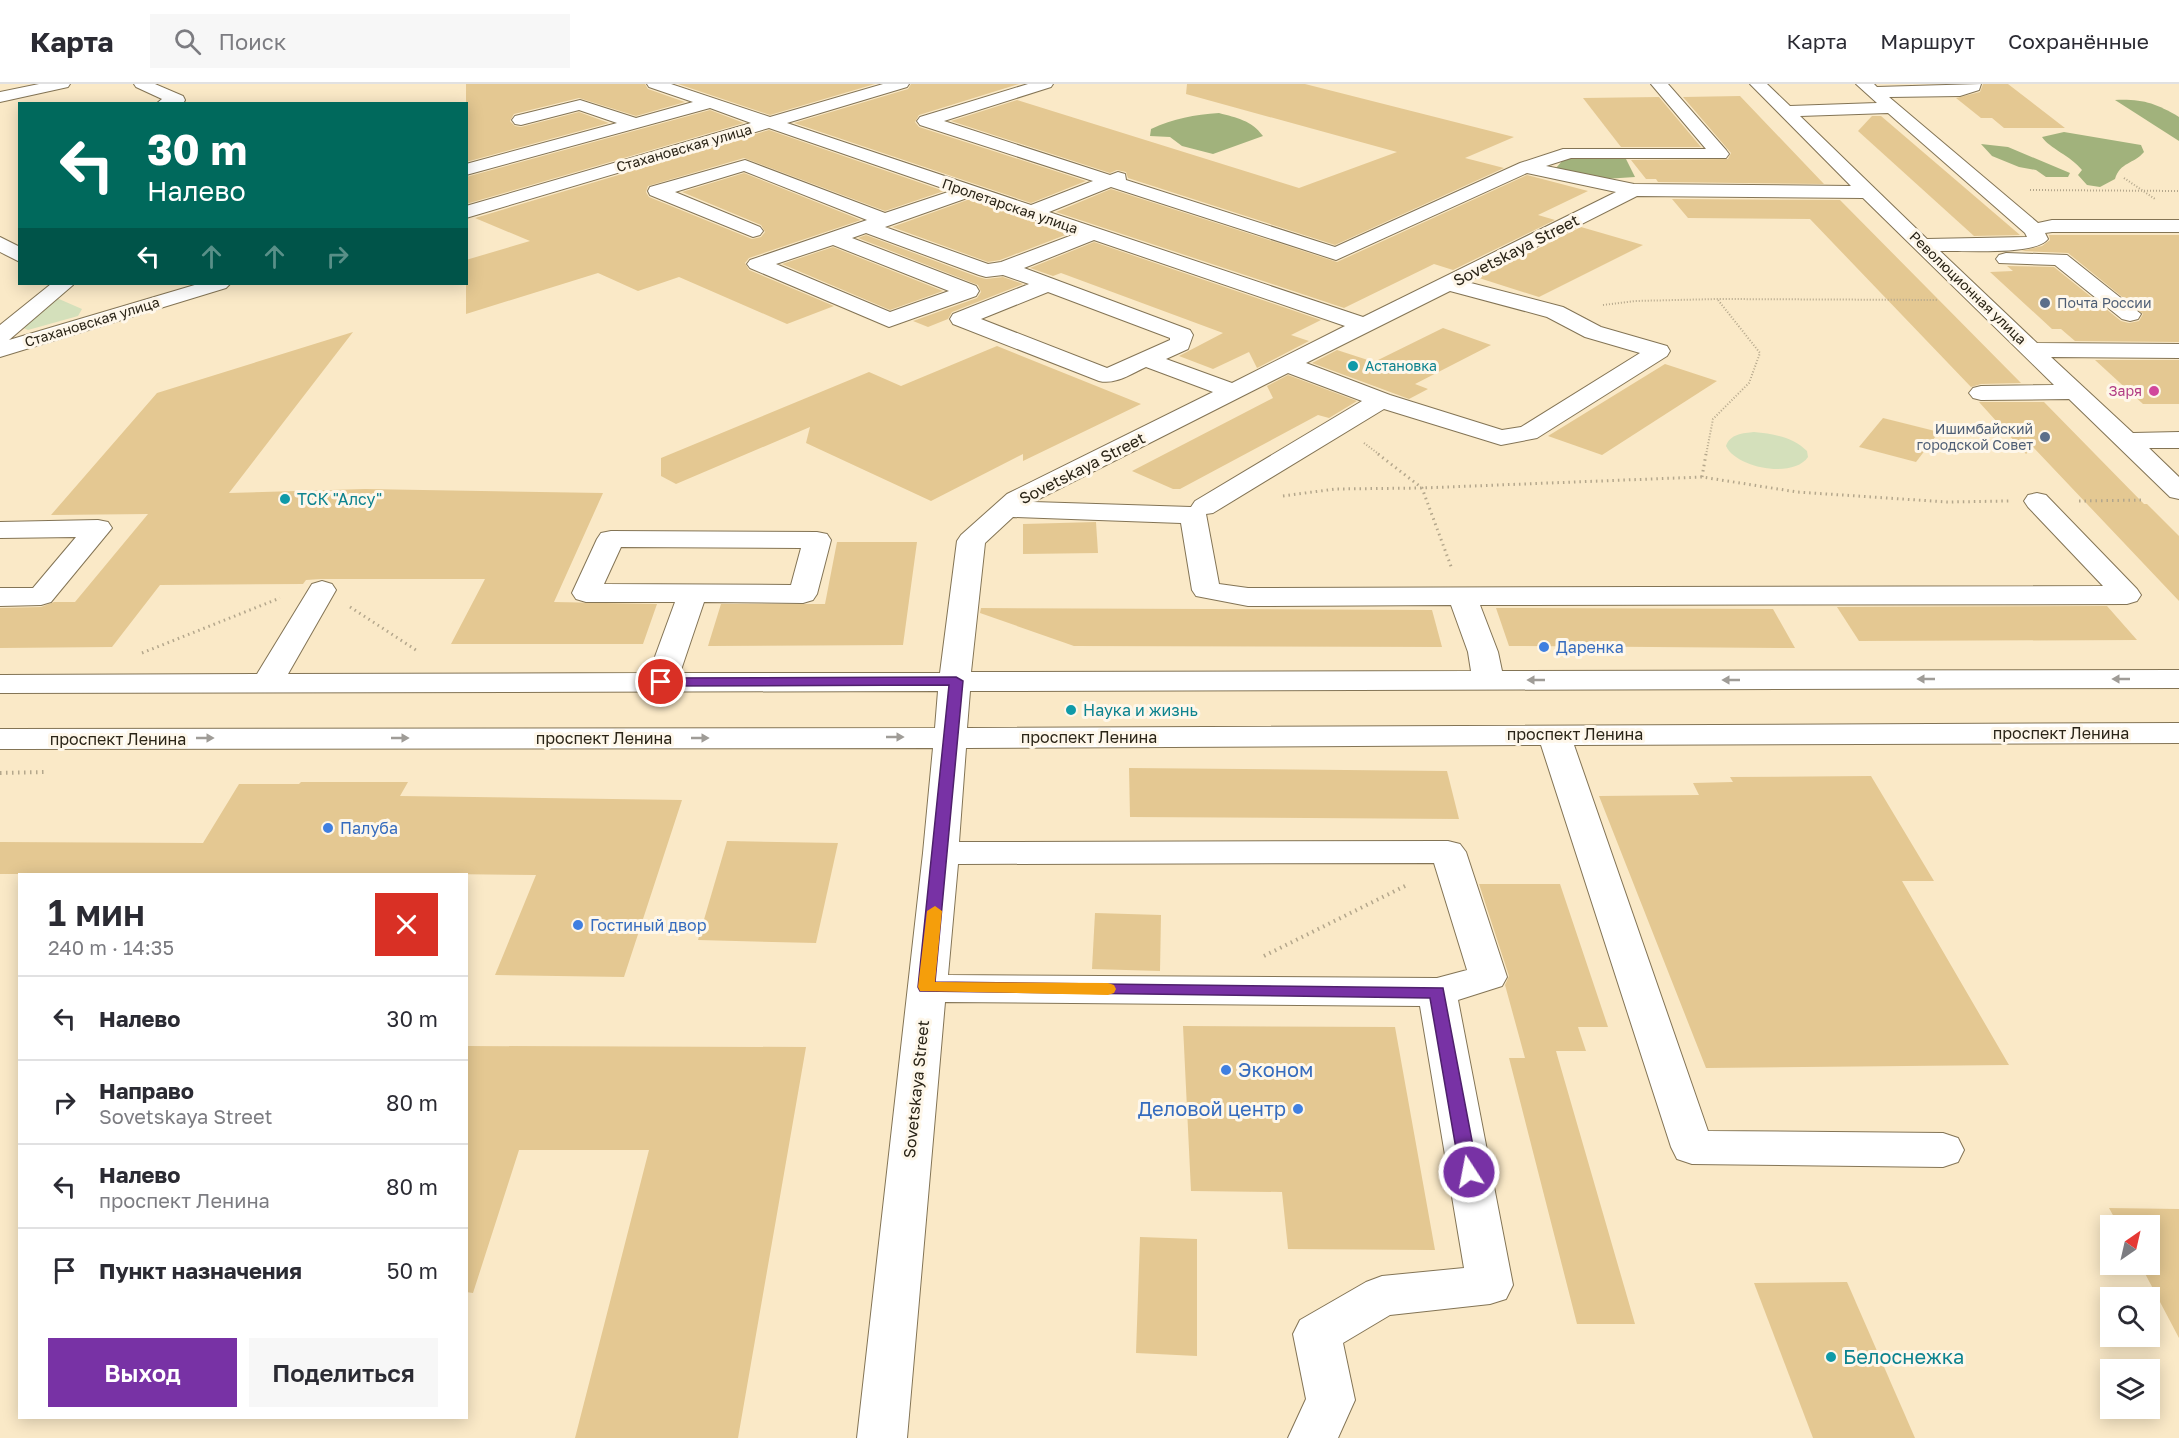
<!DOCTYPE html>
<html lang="ru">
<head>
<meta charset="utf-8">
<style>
	:root { --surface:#fff; --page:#f7f7f7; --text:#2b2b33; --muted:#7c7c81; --line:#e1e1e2; --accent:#7832a5 }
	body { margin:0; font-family:"Golos Text",sans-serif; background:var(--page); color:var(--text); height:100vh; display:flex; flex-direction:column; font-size:22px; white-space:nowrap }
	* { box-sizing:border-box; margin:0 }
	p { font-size:20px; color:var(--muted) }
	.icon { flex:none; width:33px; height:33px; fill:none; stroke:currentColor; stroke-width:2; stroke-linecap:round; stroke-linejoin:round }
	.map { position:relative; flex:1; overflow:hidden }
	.sheet { position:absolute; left:18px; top:789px; width:450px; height:546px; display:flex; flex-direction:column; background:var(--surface); border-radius:0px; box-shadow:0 3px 15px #0003 }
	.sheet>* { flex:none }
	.banner { position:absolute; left:18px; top:18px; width:450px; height:183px; border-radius:0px; box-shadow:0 3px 15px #0003; background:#00695c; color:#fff; overflow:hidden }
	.needle { width:39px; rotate:34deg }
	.controls { position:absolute; left:2100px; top:1131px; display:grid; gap:12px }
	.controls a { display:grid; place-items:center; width:60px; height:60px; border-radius:0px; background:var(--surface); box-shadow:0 3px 15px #0003; font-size:30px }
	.pin { position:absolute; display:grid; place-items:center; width:51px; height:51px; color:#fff; margin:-26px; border:3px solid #fff; border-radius:50%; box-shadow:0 2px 6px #0007 }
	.me { position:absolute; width:66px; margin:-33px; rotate:349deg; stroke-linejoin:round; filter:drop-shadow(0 0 4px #0008) }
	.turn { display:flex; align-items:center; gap:21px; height:126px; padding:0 30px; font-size:27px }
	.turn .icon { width:78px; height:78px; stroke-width:2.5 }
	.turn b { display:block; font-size:42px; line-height:51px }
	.lanes { display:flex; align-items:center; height:57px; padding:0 30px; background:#0003; justify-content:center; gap:30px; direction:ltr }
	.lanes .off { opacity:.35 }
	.round { display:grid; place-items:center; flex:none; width:63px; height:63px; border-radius:0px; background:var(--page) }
	.head { display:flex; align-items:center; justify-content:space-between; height:102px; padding:0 30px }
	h1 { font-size:36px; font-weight:600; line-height:45px }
	.cta { display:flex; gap:12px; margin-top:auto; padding:12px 30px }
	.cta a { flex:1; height:69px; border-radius:0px; background:var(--accent); color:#fff; font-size:24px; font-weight:600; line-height:69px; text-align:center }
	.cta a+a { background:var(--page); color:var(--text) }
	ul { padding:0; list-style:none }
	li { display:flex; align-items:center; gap:18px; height:84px; padding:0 30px; border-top:2px solid var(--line) }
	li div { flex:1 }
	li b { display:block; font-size:22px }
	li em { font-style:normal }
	header { display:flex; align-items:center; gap:36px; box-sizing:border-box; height:84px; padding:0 30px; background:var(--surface); border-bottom:2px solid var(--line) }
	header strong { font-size:28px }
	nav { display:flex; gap:33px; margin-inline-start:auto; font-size:21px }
	.search { width:420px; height:54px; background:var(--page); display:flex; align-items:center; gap:15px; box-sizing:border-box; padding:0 21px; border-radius:0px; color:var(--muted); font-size:22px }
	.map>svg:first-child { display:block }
	.green { fill:#d4e0bb }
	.forest { fill:#a1b27c }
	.building { fill:#e4c892 }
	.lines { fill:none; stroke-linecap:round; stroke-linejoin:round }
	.minor-casing { stroke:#837455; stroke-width:2 }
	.path-far2 { stroke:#b4a78c; stroke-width:2; stroke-dasharray:1 2; stroke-linecap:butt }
	.path-far1 { stroke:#b4a78c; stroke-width:3; stroke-dasharray:1.5 4; stroke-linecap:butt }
	.path { stroke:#b4a78c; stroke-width:4; stroke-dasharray:1.5 4.5; stroke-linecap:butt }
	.minor { fill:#fff; fill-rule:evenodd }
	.oneway { fill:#9f9c97 }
	.route { fill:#7832a5; stroke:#4e206b; stroke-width:1.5 }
	.slow { fill:#f59e0b }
	.service-dot { fill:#5c6f8a; stroke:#fef7ea; stroke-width:2 }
	.culture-dot { fill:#0f9aa8; stroke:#fef7ea; stroke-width:2 }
	.hotel-dot { fill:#d1479c; stroke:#fef7ea; stroke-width:2 }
	.shop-dot { fill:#3f7fe0; stroke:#fef7ea; stroke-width:2 }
	.labels { text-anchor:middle; stroke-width:6; stroke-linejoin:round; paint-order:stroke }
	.far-street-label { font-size:14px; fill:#2a2417; stroke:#fef7ea }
	.far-service-label { font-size:14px; fill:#4e5e75; stroke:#fef7ea; text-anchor:start }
	.far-culture-label { font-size:14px; fill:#0d838f; stroke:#fef7ea; text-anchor:start }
	.far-hotel-label { font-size:14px; fill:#b23c85; stroke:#fef7ea; text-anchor:end }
	.street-label { font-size:16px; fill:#2a2417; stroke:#fef7ea }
	.culture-label { font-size:16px; fill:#0d838f; stroke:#fef7ea; text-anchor:start }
	.shop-label { font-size:16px; fill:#366cbe; stroke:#fef7ea; text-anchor:start }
	.near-shop-label { font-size:20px; fill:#366cbe; stroke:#fef7ea; text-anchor:start }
	.near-culture-label { font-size:20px; fill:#0d838f; stroke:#fef7ea; text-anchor:start }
</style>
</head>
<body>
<header>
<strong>Карта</strong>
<div class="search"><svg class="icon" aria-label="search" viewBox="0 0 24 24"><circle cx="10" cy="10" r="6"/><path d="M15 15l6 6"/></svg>Поиск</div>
<nav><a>Карта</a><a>Маршрут</a><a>Сохранённые</a></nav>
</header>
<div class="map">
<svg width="2179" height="1354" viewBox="0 0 2179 1354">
	<rect width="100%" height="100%" fill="#fae9c7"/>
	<!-- green -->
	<g class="green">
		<path d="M59,215L82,225L78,232L28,246L19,242L48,219Z"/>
		<path d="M1754,348C1774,350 1793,353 1807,367L1808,373C1793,395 1736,384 1726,362C1730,350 1743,349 1754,348Z"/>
	</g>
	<!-- forest -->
	<g class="forest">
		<path d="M2115,16C2143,15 2155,19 2179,33V57Z"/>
		<path d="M1219,29C1237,34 1251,36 1263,52L1213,70L1182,62L1170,53L1150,52L1151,45C1174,34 1194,31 1219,29Z"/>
		<path d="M2064,48L2141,61L2144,68C2134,80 2120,78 2115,95L2100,103L2087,101L2078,91L2082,86C2071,72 2049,64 2042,53Z"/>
		<path d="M1981,60L2008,63L2070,89L2068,93H2046L2036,86L2019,83L1992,72Z"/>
		<path d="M1577,72L1625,73L1635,93L1605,95L1556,84L1563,76Z"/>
	</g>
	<!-- building -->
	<g class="building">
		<path d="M466,0H645L648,5L685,18L636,32L579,14L514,30L510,37L515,42L521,43L579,28L609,39L466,78Z"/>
		<path d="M678,0H875L770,31Z"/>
		<path d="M911,0H1019L919,31L915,38L919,43L1086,97L1031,119L794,39L908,5Z"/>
		<path d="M1187,0H1305L1514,53L1465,74L1504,84L1335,161L1128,94L1126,88L1117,86L1110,89L951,37L1017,16L1299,104L1397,68L1186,10Z"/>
		<path d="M1983,0H2008L2065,44H2004L1992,34H1981L1956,14L1980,8Z"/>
		<path d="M1740,12L1824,100L1658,98L1656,95H1646L1631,76L1728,75L1731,69L1683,13Z"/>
		<path d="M1659,13L1701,63H1621L1583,14Z"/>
		<path d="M710,26L744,39L466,120V93Z"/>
		<path d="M1872,32H1881L2020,151L1974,152L1858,47Z"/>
		<path d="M769,46L944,107L885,127L744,74L648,102L646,108L649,113L752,155L761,153L765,148L761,141L682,108L744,89L861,136L749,174L745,179L749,186L834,222L787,240L679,193L638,207L598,189L466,230V176L530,157L475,134Z"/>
		<path d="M1527,91L1588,107L1538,131L1555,136L1453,186L1434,180L1344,224L1056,128L1111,105L1337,178Z"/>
		<path d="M970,115L1068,150L1000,176L988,178L892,143Z"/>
		<path d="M1672,115L1840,116L2021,299L1981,300L1971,303L1810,135L1688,134Z"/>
		<path d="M1581,143L1643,161L1539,213L1479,194Z"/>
		<path d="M866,151L978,193L986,195L1003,193L1023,200L952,228L948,235L928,243L913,237L977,214L981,208L978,201L858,154Z"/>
		<path d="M2049,151H2179V258L2075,257L2061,245H2052L1990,188L2013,187L2007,182L2054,183L2121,237L2129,239L2139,237L2143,230L2068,169L2021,167L2042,162L2050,156Z"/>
		<path d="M1094,158L1321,236L1291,251L1309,257L1257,284L1249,268L1213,285L1179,272L1223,249L1061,189L1053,192L1030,184Z"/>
		<path d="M833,163L943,207L890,226L782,180Z"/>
		<path d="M1443,244L1491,261L1415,300L1428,305L1409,315L1312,279L1337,266L1374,278Z"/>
		<path d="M353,248L229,409L365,405L603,409L554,518L657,520L643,560H451L485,495H321L306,496L303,500L160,501L112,563L0,564V524L41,523L54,518H75L148,430L51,431L157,309Z"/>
		<path d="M997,262L1141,320L1023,377V370L931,417L806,359L810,343L676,400L661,392V374L869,288L901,302Z"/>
		<path d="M2095,276H2179V320H2143Z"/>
		<path d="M1665,280L1717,297L1602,371L1548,352Z"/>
		<path d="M1288,291L1357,317L1329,334L1318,331L1180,405H1173L1132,387L1273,314L1267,302Z"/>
		<path d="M1979,318H2044L2144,420H2147L2179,452V517L2033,363L2026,370Z"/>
		<path d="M1883,334L1939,348L1916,378L1859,363Z"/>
		<path d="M1096,438L1098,469L1023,470V440Z"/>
		<path d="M837,458H917L903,561L708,562L721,520H825Z"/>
		<path d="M2107,522L2137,556L1859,557L1837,523Z"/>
		<path d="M981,524L1432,526L1442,563L1074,562L980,529Z"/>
		<path d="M1496,524L1773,525L1795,564L1509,562Z"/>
		<path d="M1129,684L1447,687L1459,735L1130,733Z"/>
		<path d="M1871,692L1934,797H1902L2009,981L1706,984L1599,712L1699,711L1693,699L1733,698L1730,693Z"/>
		<path d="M301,698H408L400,712L682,716L624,893L495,891L536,791L361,789L360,790H0V758L203,759L239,700H299Z"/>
		<path d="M727,757L838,759L816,859L698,856Z"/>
		<path d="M1479,800H1560L1608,943H1578L1586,967H1556L1635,1240H1577L1509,974H1525L1505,901L1509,892Z"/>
		<path d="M1095,829L1161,831L1160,887L1092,885Z"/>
		<path d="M1183,942L1395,943L1435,1166L1288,1165L1282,1108L1191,1107Z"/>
		<path d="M466,962L806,963L738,1354H575L649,1066H519L473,1209L466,1208Z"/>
		<path d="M2109,1124L2179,1125V1254L2140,1180H2150V1142H2119Z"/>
		<path d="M1140,1153L1197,1155V1272L1136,1269Z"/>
		<path d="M1847,1198L1915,1354H1813L1754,1199Z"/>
	</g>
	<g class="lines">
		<defs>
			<g id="minor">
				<path d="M39,0H70L68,3L0,18V8Z"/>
				<path d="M134,0H155L183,12L185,16L183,20H156L162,15L136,3Z"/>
				<path d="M647,0H671L770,33L883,0H909L907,3L787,39L1031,121L1093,97L920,41L917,37L920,33L1028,0H1053L1051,3L944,37L1110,91L1118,88L1125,90L1126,96L1335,163L1520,79L1563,65H1706L1651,0H1668L1726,66L1729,70L1726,74H1571L1546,82L1634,100L1851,102L1750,0H1767L1790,22L1877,19L1856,0H1874L1877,3L1981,0L1979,6L1960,12L1889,13L2038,139L2052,136H2179V148H2052L2045,149L2048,155C2036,172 1961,166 1940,167L2037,259L2179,260V274L2051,273L2133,349L2179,348V364H2149L2179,393V415L2170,413L2069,315L1981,316L1973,314L1969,309L1973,304L1981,302L2054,301L1863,114L1637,112L1467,198L1563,223L1601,243L1667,262L1670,267L1667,272L1537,354L1501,361L1384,325L1213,429L1206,430L1219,500L1248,504L2103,502L2028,423L2024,417L2028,411L2037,409L2046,411L2137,505L2141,511L2137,517L2127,520L1480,521L1498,568L1502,587L2179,586V604L970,607L967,644L2179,639V659L1574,661L1708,1047L1943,1049L1958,1054L1964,1066L1958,1078L1943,1083L1692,1080L1677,1075L1671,1063L1541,661L966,664L959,758L1448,757L1460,760L1466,768L1507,893L1502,902L1458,916L1513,1201L1506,1215L1490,1220L1390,1231L1343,1259L1355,1316L1338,1354H1288L1306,1315L1293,1250L1300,1236L1366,1198L1382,1192L1464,1184L1420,922L945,918L907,1354H857L923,769L933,664L0,665V645L935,644L938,607L0,609V591L257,590L312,500L322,497L332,500L336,506L288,590L649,589L675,518H586L576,515L572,509L597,455L601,449L611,447L817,448L827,450L831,456L817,510L813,516L803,519L704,518L680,589H940L957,457L961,451L1007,410L1213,308L1146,283C1131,290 1115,301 1099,297L953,240L950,235L953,230L1029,200L1003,191L986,193L979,191L866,149L852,154L976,202L979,207L976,212L889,243L750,184L747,180L750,176L867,136L744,87L675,108L760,143L763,147L760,151L753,153L650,111L648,107L650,103L745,76L885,129L951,107L769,44L466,134V122L751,39L710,24L466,91V80L617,39L579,26L521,41L515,40L512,36L515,32L580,16L636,34L693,18L649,3ZM1888,29L2025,149L2027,153L1927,155L1800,32ZM1527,89L1616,108L1363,233L1049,128L1111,103L1336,176ZM970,113L1075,150L1001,178L988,180L885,143ZM1094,156L1345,242L1232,299L1166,275L1188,265L1193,251L1190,246L1024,184ZM833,161L949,207L890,228L776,180ZM1450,207L1547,233L1585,253L1640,269L1521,343L1502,346L1390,311L1306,279ZM1048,208L1170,254V256L1107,284L981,235ZM1288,289L1362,317L1195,417L1191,423L1033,418ZM1013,433L1181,439L1192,506L1196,512L1248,522L1451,521L1468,568L1471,587L971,588L985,459ZM621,463L801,464L791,501L604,500ZM1434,779L1467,886L1437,894L948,891L958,780Z"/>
				<path d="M0,153L20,163V178L0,168Z"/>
				<path d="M2006,169L2067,171L2141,230L2138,235L2130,237L2122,235L2055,181L1999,179L1996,175L1999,171Z"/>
				<path d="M51,200L73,201L9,256L198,200H230L226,204L0,273V241Z"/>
				<path d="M98,436L108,438L112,444L51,518L41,521L0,522V504H33L76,453L0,454V438Z"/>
			</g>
		</defs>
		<!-- minor casing -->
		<use href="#minor" class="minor-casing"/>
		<!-- path-far2 -->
		<g class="path-far2">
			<path d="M2124,94L2155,115"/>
			<path d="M2030,106L2179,107"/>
			<path d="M1603,221L1635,217L1718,215L1938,216"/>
			<path d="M1364,359L1380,371"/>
			<path d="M1706,371L1713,335L1749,299L1760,269L1718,216"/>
		</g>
		<!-- path-far1 -->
		<g class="path-far1">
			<path d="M1378,370L1422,404L1452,485"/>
			<path d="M1702,393L1706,370"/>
			<path d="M1283,412L1335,405L1422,404L1702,393L1797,408L1947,418L2009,417"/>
			<path d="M2079,417L2144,416"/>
			<path d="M350,523L419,568"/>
			<path d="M142,569L280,514"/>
		</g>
		<!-- path -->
		<g class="path">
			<path d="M0,689L47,688"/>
			<path d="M1264,872L1407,801"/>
		</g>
		<!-- minor -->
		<use href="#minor" class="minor"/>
	</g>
	<!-- one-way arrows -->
	<defs><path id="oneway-solid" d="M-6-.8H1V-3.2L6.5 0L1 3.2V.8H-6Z" transform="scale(1.5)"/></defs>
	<g class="oneway">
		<use href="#oneway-solid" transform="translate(1926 595) rotate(180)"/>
		<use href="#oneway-solid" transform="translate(2121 595) rotate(180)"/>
		<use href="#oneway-solid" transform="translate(1536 596) rotate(180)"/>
		<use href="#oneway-solid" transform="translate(1731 596) rotate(180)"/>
		<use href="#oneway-solid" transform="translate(895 653)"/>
		<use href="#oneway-solid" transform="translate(205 654)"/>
		<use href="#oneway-solid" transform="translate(400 654)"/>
		<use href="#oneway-solid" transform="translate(700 654)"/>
	</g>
	<!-- route -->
	<path class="route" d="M956,593L963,597L935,898L1443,904L1478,1088L1475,1093L1469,1095L1463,1093L1460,1088L1430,914L920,907L918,903L949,601L661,602L655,598L661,594Z"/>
	<!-- slow -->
	<path class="slow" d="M935,822L942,827L935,898L1108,899L1114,901L1116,905L1114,909L1108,911L920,907L918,903L927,827Z"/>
	<!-- markers -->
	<g class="service-dot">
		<circle cx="2045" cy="219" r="6"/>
		<circle cx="2045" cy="353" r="6"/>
	</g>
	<g class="culture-dot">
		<circle cx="1353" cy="282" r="6"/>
		<circle cx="285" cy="415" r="6"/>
		<circle cx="1071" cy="626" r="6"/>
		<circle cx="1831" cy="1273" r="6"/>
	</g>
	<circle class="hotel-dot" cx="2154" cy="307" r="6"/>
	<g class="shop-dot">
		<circle cx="1544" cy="563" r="6"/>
		<circle cx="328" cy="744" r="6"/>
		<circle cx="578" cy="841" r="6"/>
		<circle cx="1226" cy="986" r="6"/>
		<circle cx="1298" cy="1025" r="6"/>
	</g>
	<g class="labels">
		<!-- far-street labels -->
		<g class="far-street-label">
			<text transform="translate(684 64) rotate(-16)" y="5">Стахановская улица</text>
			<text transform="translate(1010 122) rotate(19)" y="5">Пролетарская улица</text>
			<text transform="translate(1968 204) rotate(44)" y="5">Революционная улица</text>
			<text transform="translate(92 238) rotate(-17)" y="5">Стахановская улица</text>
		</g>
		<!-- far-service labels -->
		<g class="far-service-label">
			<text x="2057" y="224">Почта России</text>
			<text x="2033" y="350" text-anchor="end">Ишимбайский<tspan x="2033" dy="16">городской Совет</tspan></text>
		</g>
		<!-- far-culture labels -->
		<g class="far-culture-label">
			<text x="1365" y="287">Астановка</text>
		</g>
		<!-- far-hotel labels -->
		<g class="far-hotel-label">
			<text x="2142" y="312">Заря</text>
		</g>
		<!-- street labels -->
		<g class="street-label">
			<text transform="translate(1516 166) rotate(-27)" y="6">Sovetskaya Street</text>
			<text transform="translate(1082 384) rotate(-27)" y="6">Sovetskaya Street</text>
			<text x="2061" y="655">проспект Ленина</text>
			<text x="1575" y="656">проспект Ленина</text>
			<text x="1089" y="659">проспект Ленина</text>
			<text x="604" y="660">проспект Ленина</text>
			<text x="118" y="661">проспект Ленина</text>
			<text transform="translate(916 1005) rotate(-84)" y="6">Sovetskaya Street</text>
		</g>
		<!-- culture labels -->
		<g class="culture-label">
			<text x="297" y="421">ТСК "Алсу"</text>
			<text x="1083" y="632">Наука и жизнь</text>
		</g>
		<!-- shop labels -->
		<g class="shop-label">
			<text x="1556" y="569">Даренка</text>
			<text x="340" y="750">Палуба</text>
			<text x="590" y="847">Гостиный двор</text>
		</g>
		<!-- near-shop labels -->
		<g class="near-shop-label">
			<text x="1238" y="993">Эконом</text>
			<text x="1286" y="1032" text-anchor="end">Деловой центр</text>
		</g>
		<!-- near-culture labels -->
		<g class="near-culture-label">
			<text x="1843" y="1280">Белоснежка</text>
		</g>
	</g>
</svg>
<div class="controls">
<a><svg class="needle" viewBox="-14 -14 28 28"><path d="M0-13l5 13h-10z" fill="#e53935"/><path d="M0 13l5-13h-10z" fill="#7c7c81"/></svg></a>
<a><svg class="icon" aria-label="search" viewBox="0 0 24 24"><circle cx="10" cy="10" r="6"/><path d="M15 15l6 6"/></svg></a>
<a><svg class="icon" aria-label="layers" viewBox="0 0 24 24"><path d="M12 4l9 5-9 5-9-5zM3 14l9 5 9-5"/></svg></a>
</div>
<div class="pin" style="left:661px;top:598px;background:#d93025"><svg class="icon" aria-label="arrive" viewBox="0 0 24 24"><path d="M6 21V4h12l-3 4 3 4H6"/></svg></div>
<svg class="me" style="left:1469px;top:1088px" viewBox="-20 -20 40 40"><circle r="17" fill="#7832a5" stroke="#fff" stroke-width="3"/><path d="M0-11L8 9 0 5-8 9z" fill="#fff"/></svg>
<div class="banner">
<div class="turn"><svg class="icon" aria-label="left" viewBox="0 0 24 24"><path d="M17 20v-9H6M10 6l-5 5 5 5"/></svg><div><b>30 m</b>Налево</div></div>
<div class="lanes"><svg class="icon" aria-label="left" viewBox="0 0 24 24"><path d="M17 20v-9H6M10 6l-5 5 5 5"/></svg><svg class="icon off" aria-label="ahead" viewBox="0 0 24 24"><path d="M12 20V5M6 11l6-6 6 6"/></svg><svg class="icon off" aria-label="ahead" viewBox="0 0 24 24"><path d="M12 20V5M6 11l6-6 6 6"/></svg><svg class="icon off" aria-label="right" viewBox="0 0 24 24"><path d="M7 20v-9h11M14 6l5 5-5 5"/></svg></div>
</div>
<section class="sheet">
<div class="head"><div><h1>1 мин</h1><p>240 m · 14:35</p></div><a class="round" style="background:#d93025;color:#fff"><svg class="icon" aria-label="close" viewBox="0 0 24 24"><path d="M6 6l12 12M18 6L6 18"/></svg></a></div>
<ul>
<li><svg class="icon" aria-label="left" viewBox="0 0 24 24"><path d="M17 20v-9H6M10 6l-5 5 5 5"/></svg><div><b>Налево</b></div><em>30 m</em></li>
<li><svg class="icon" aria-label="right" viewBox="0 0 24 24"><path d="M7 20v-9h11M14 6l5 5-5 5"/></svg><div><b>Направо</b><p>Sovetskaya Street</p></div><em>80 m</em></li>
<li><svg class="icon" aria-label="left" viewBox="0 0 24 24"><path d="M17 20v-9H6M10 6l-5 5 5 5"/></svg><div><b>Налево</b><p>проспект Ленина</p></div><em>80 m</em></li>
<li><svg class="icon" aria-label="arrive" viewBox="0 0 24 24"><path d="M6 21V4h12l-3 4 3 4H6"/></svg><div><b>Пункт назначения</b></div><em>50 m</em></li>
</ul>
<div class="cta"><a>Выход</a><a>Поделиться</a></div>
</section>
</div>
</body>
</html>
